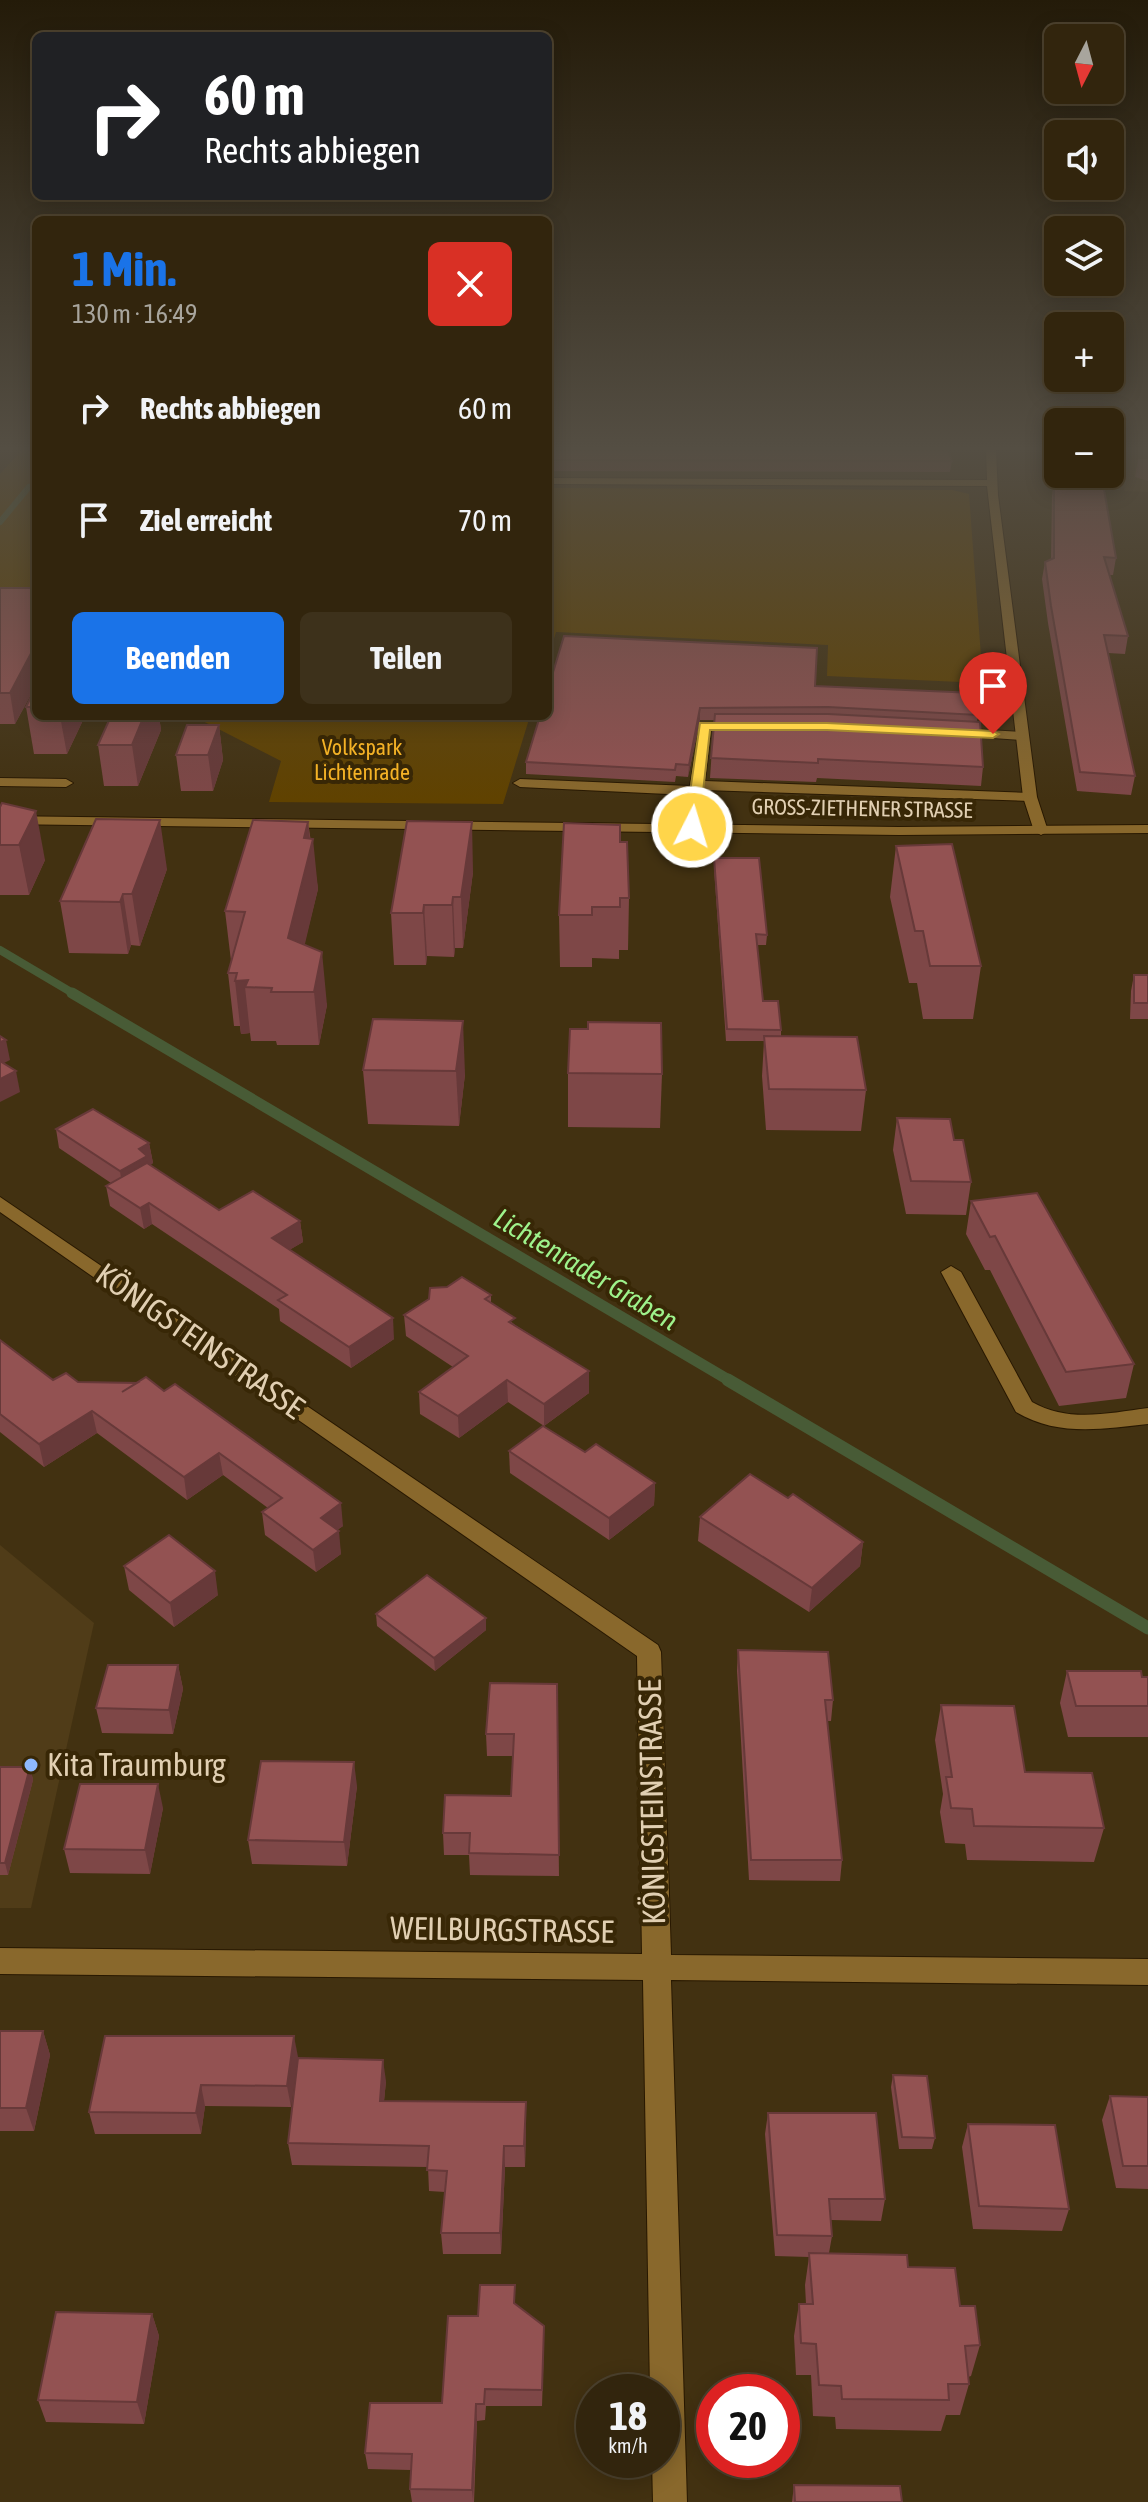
<!DOCTYPE html>
<html lang="de">
<head>
<meta charset="utf-8">
<style>
	:root { --surface:#32250d; --page:#3d311b; --text:#f1f3f6; --muted:#a8a59d; --line:#4d422e; --accent:#1a73e8 }
	body { margin:0; font-family:"Asap Condensed",sans-serif; background:var(--page); color:var(--text); height:100vh; display:flex; flex-direction:column; font-size:30px; white-space:nowrap }
	* { box-sizing:border-box; margin:0 }
	p { font-size:26px; color:var(--muted) }
	.icon { flex:none; width:44px; height:44px; fill:none; stroke:currentColor; stroke-width:2; stroke-linecap:round; stroke-linejoin:round }
	.map { position:relative; flex:1; overflow:hidden }
	.details { position:absolute; left:32px; top:216px; width:520px; height:504px; display:flex; flex-direction:column; background:var(--surface); border-radius:12px; box-shadow:0 4px 20px #0003,0 0 0 2px var(--line) }
	.details>* { flex:none }
	.hud { position:absolute; left:32px; top:32px; width:520px; height:168px; border-radius:12px; box-shadow:0 4px 20px #0003,0 0 0 2px var(--line); background:#202124; color:#fff; overflow:hidden }
	.needle { width:52px; rotate:186deg }
	.tools { position:absolute; left:1044px; top:24px; display:grid; gap:16px }
	.tools a { display:grid; place-items:center; width:80px; height:80px; border-radius:12px; background:var(--surface); box-shadow:0 4px 20px #0003,0 0 0 2px var(--line); font-size:40px }
	.speed { position:absolute; left:576px; top:2374px; display:flex; gap:16px; font-size:40px; font-weight:700; text-align:center }
	.speed>* { display:grid; place-content:center; width:104px; height:104px; border-radius:50%; background:var(--surface); box-shadow:0 4px 20px #0003,0 0 0 2px var(--line); line-height:1 }
	.speed small { font-size:20px; font-weight:400 }
	.speed .limit { border:12px solid #d22; background:#fff; color:#111 }
	.pin { position:absolute; display:grid; place-items:center; width:68px; height:68px; color:#fff; margin:-82px -34px; border-radius:50% 50% 50% 0; rotate:-45deg; box-shadow:0 0 8px #0007 }
	.pin .icon { rotate:45deg }
	.me { position:absolute; width:88px; margin:-44px; rotate:5deg; stroke-linejoin:round; filter:drop-shadow(0 0 6px #0008) }
	.turn { display:flex; align-items:center; gap:28px; height:168px; padding:0 40px; font-size:36px }
	.turn .icon { width:104px; height:104px; stroke-width:2.5 }
	.turn b { display:block; font-size:56px; line-height:68px }
	.round { display:grid; place-items:center; flex:none; width:84px; height:84px; border-radius:12px; background:var(--page) }
	.overview { display:flex; align-items:center; justify-content:space-between; height:136px; padding:0 40px }
	h1 { font-size:48px; font-weight:700; line-height:60px; color:var(--accent) }
	.button { display:flex; gap:16px; margin-top:auto; padding:16px 40px }
	.button a { flex:1; height:92px; border-radius:12px; background:var(--accent); color:#fff; font-size:32px; font-weight:700; line-height:92px; text-align:center }
	.button a+a { background:var(--page); color:var(--text) }
	ul { padding:0; list-style:none }
	li { display:flex; align-items:center; gap:24px; height:112px; padding:0 40px }
	li div { flex:1 }
	li b { display:block; font-size:30px }
	li em { font-style:normal }
	.map>svg:first-child { display:block }
	.built { fill:#503c18 }
	.green { fill:#604200 }
	.lines { fill:none; stroke-linecap:round; stroke-linejoin:round }
	.stream-far3 { stroke:#485b36; stroke-width:6 }
	.stream-far2 { stroke:#485b36; stroke-width:8 }
	.stream-far1 { stroke:#485b36; stroke-width:11 }
	.stream { stroke:#485b36; stroke-width:13 }
	.service-casing { stroke:#281800; stroke-width:2 }
	.minor-casing { stroke:#281800; stroke-width:2 }
	.tertiary-casing { stroke:#281800; stroke-width:2 }
	.service { fill:#89682c; fill-rule:evenodd }
	.minor { fill:#89682c; fill-rule:evenodd }
	.tertiary { fill:#89682c; fill-rule:evenodd }
	.wall { fill:#7e4747 }
	.shaded-wall { fill:#673939 }
	.building { fill:#935252; stroke:#673939; stroke-width:2 }
	.route { fill:#ffd54a; stroke:#a68a30; stroke-width:2 }
	.poi-dot { fill:#8eb8fd; stroke:#382706; stroke-width:3 }
	.labels { text-anchor:middle; stroke-width:8; stroke-linejoin:round; paint-order:stroke }
	.far-park-label { font-size:22px; fill:#f4b226; stroke:#382706 }
	.far-street-label { font-size:22px; fill:#e1cfb2; stroke:#382706 }
	.water-label { font-size:28px; font-style:italic; fill:#9ef28b; stroke:#382706 }
	.near-street-label { font-size:32px; fill:#e1cfb2; stroke:#382706 }
	.near-poi-label { font-size:32px; fill:#e1cfb2; stroke:#382706; text-anchor:start }
</style>
</head>
<body>
<div class="map">
<svg width="1148" height="2502" viewBox="0 0 1148 2502">
	<rect width="100%" height="100%" fill="#423111"/>
	<!-- built -->
	<g class="built">
		<path d="M1126,450H1148V492L1124,491Z"/>
		<path d="M0,1545L94,1623L31,1908H0Z"/>
	</g>
	<!-- green -->
	<g class="green">
		<path d="M22,450H36V607H0V474Z"/>
		<path d="M548,488L952,490L969,494L983,683L827,676L828,645L556,632L548,659Z"/>
		<path d="M193,716H530L503,804L269,802L281,761Z"/>
	</g>
	<g class="lines">
		<!-- stream-far3 -->
		<path class="stream-far3" d="M0,522L29,487"/>
		<!-- stream-far2 -->
		<path class="stream-far2" d="M0,950L76,995"/>
		<!-- stream-far1 -->
		<path class="stream-far1" d="M72,993L732,1382"/>
		<!-- stream -->
		<path class="stream" d="M728,1380L1148,1628"/>
		<defs>
			<g id="service">
				<path d="M739,722L746,726L744,729L711,730L705,781L1030,793L1037,797L1030,801L704,790L699,827L692,831L685,827L689,795L520,787L513,783L520,779L690,786L700,723Z"/>
				<path d="M954,728L1022,732L1029,736L1022,740L949,735L947,732Z"/>
				<path d="M0,778L66,779L73,783L66,787L0,786Z"/>
				<path d="M951,1266L961,1272L1032,1402C1068,1423 1109,1413 1148,1408V1424C1102,1429 1058,1437 1016,1412L941,1272Z"/>
			</g>
			<g id="minor">
				<path d="M986,450H996L998,495L1037,797L1048,831L1041,835L1034,831L1023,797L987,486L548,484V478L987,480Z"/>
				<path d="M0,1197L658,1645L661,1652L671,1955L1148,1959V1985L671,1980L687,2502H653L652,2460H662V2392H650L643,1980L0,1974V1948L642,1954L637,1656L0,1212Z"/>
			</g>
			<path id="tertiary" d="M0,816L899,827L1148,825V833L899,835L0,824Z"/>
		</defs>
		<!-- service casing -->
		<use href="#service" class="service-casing"/>
		<!-- minor casing -->
		<use href="#minor" class="minor-casing"/>
		<!-- tertiary casing -->
		<use href="#tertiary" class="tertiary-casing"/>
		<!-- service -->
		<use href="#service" class="service"/>
		<!-- minor -->
		<use href="#minor" class="minor"/>
		<!-- tertiary -->
		<use href="#tertiary" class="tertiary"/>
	</g>
	<!-- wall -->
	<g class="wall">
		<path d="M548,450L952,461L950,472H938L548,471Z"/>
		<path d="M1138,459H1148V481L1135,477Z"/>
		<path d="M1054,480L1116,558L1113,575H1109L1128,636L1125,654L1108,653L1135,776L1131,795L1077,791L1048,623L1042,579L1045,562L1051,559L1052,496Z"/>
		<path d="M0,588H36V685L15,724H0Z"/>
		<path d="M815,686L978,715L977,721L983,767L981,786L817,778L816,782L710,778L714,720H700L688,777L676,776L675,782L526,774V762L540,716Z"/>
		<path d="M36,687V716H85L67,754H34L26,707Z"/>
		<path d="M111,716H159L161,730L138,786H104L98,745Z"/>
		<path d="M219,725L223,760L213,791H181L176,755Z"/>
		<path d="M0,807L45,860L29,895H0Z"/>
		<path d="M308,822L318,889L304,945L327,1005L319,1045H277L276,1041H251L250,1033L241,1034L240,1026H234L228,973L231,961L225,911Z"/>
		<path d="M620,842L629,898L628,950H619V959L592,958V967H560L559,915Z"/>
		<path d="M896,846L981,966L973,1019H923L917,983H909L890,897Z"/>
		<path d="M714,858L767,935L766,945H757L763,1001L781,1030V1036L866,1090L861,1131L766,1130L762,1076L764,1041H726L714,868Z"/>
		<path d="M167,869L140,946L131,945L128,954L69,953L60,901Z"/>
		<path d="M473,872L463,948H455L454,957L427,956L426,965H394L391,913Z"/>
		<path d="M1134,975H1148V1019H1130L1131,991Z"/>
		<path d="M373,1019L465,1074L459,1126L368,1124L363,1070Z"/>
		<path d="M568,1073L662,1074L660,1128L568,1127Z"/>
		<path d="M897,1118L954,1140L971,1182L966,1215L906,1214L893,1150Z"/>
		<path d="M56,1129L149,1143L153,1163L149,1165L219,1210L300,1221L303,1242L289,1250L394,1339L351,1368L280,1321L279,1309L152,1224L144,1229L110,1206L106,1186L111,1183L59,1148Z"/>
		<path d="M971,1201L1134,1364L1126,1398L1059,1406L990,1270H985L966,1234Z"/>
		<path d="M491,1295V1304L515,1325L589,1371V1393L544,1426L508,1402L459,1438L420,1414L419,1392L453,1367L406,1336L404,1315Z"/>
		<path d="M0,1340L53,1380L78,1382L137,1383L343,1526L337,1530L341,1554L316,1572L265,1535L262,1512L268,1508L223,1475L187,1500L97,1433L44,1467L0,1432Z"/>
		<path d="M509,1451L585,1452L655,1483L654,1505L609,1540L510,1473Z"/>
		<path d="M700,1517L863,1542L860,1566L809,1612L698,1541Z"/>
		<path d="M124,1566L218,1595L174,1627L129,1590Z"/>
		<path d="M376,1614L486,1630L435,1671L377,1626Z"/>
		<path d="M738,1650L833,1700L831,1721H827L842,1860L840,1881L749,1880L737,1671Z"/>
		<path d="M178,1665L183,1689L173,1734L102,1733L96,1708Z"/>
		<path d="M1067,1671L1148,1677V1737H1068L1060,1703Z"/>
		<path d="M557,1684L559,1876L470,1875L469,1855H444L443,1833L511,1796L513,1756H487L486,1734Z"/>
		<path d="M941,1705L1025,1772L1104,1828L1094,1862L967,1860L965,1844L945,1843L940,1812L943,1794L935,1740Z"/>
		<path d="M0,1767H30L33,1780L8,1875H0Z"/>
		<path d="M357,1786L347,1866L252,1864L248,1840Z"/>
		<path d="M163,1808L150,1874L70,1873L64,1849Z"/>
		<path d="M0,2031H43L50,2055L34,2131H0Z"/>
		<path d="M298,2057L291,2107L205,2106L201,2134H95L89,2112Z"/>
		<path d="M893,2075L935,2138L932,2149H899L891,2087Z"/>
		<path d="M386,2081L384,2101L526,2123L525,2167H505L501,2254H443L441,2233L445,2192L429,2191L428,2167L292,2165L288,2143Z"/>
		<path d="M1110,2096L1148,2097V2189L1116,2188L1102,2120Z"/>
		<path d="M768,2113L885,2199L881,2221L831,2220L832,2236L829,2253L908,2267L960,2306L980,2345L971,2376L968,2377L969,2384L960,2415H946L941,2431L836,2429L835,2417L813,2416L811,2375H796L794,2336L799,2304H806L805,2285L809,2257L775,2256L765,2134Z"/>
		<path d="M968,2124L1069,2209L1062,2231L973,2229L962,2147Z"/>
		<path d="M516,2304L544,2343L542,2406H486L485,2420L477,2421L474,2502H412L410,2489L411,2470L368,2469L365,2453L442,2403L478,2316Z"/>
		<path d="M152,2314L159,2336L144,2424L46,2422L38,2400Z"/>
		<path d="M794,2485L902,2502H792Z"/>
	</g>
	<!-- shaded-wall -->
	<g class="shaded-wall">
		<path d="M36,644V685L15,724L10,693Z"/>
		<path d="M700,708V720L688,777L689,765Z"/>
		<path d="M60,716H85L67,754Z"/>
		<path d="M144,716H159L161,730L138,786L132,745Z"/>
		<path d="M219,725L223,760L213,791L208,755Z"/>
		<path d="M36,811L45,860L29,895L19,845Z"/>
		<path d="M160,820L167,869L140,946L132,894Z"/>
		<path d="M308,822L311,849L313,839L318,889L294,990L288,938L304,838Z"/>
		<path d="M472,822L473,872L463,948L461,897Z"/>
		<path d="M123,894L131,945L128,954L120,902Z"/>
		<path d="M453,897L455,948L454,957L452,905Z"/>
		<path d="M424,905L427,956L426,965L423,913Z"/>
		<path d="M322,952L327,1005L319,1045L314,992Z"/>
		<path d="M248,980L245,987L250,1033L241,1034L235,981Z"/>
		<path d="M463,1021L465,1074L459,1126L456,1071Z"/>
		<path d="M6,1040L10,1060L0,1065V1042Z"/>
		<path d="M16,1071L20,1092L0,1102V1079Z"/>
		<path d="M149,1143L153,1163L123,1191L120,1171L139,1149Z"/>
		<path d="M149,1203L152,1224L144,1229L140,1208Z"/>
		<path d="M300,1221L303,1242L274,1259L272,1238Z"/>
		<path d="M393,1318L394,1339L351,1368L349,1347Z"/>
		<path d="M589,1371V1393L544,1426V1404Z"/>
		<path d="M507,1380L508,1402L459,1438L458,1416Z"/>
		<path d="M92,1411L97,1433L44,1467L39,1444Z"/>
		<path d="M219,1453L223,1475L187,1500L184,1477Z"/>
		<path d="M655,1483L654,1505L609,1540V1518Z"/>
		<path d="M341,1503L343,1526L323,1540L321,1518Z"/>
		<path d="M339,1531L341,1554L316,1572L313,1550Z"/>
		<path d="M863,1542L860,1566L809,1612L812,1588Z"/>
		<path d="M215,1571L218,1595L174,1627L170,1603Z"/>
		<path d="M486,1618V1630L435,1671L434,1658Z"/>
		<path d="M178,1665L183,1689L173,1734L169,1710Z"/>
		<path d="M354,1762L357,1786L347,1866L344,1842Z"/>
		<path d="M30,1767L33,1780L8,1875L5,1863Z"/>
		<path d="M158,1784L163,1808L150,1874L145,1850Z"/>
		<path d="M43,2031L50,2055L34,2131L26,2108Z"/>
		<path d="M294,2036L298,2057L291,2107L287,2086Z"/>
		<path d="M383,2060L386,2081L382,2122L380,2101Z"/>
		<path d="M201,2085L205,2106L201,2134L196,2113Z"/>
		<path d="M526,2102V2123L525,2167L524,2146Z"/>
		<path d="M504,2146L505,2167L501,2254L500,2233Z"/>
		<path d="M152,2314L159,2336L144,2424L137,2402Z"/>
		<path d="M476,2404L477,2421L473,2502L472,2490Z"/>
	</g>
	<!-- building -->
	<g class="building">
		<path d="M548,450H948L952,461L548,460Z"/>
		<path d="M1102,478L1116,558L1104,557L1128,636L1104,635L1135,776L1080,772L1051,606L1045,562L1054,558V480L1088,481Z"/>
		<path d="M0,588H36V644L10,693H0Z"/>
		<path d="M564,636L817,648L815,686L975,693L978,715L828,707L700,708L689,765L676,764L675,770L526,762L540,716H548V689Z"/>
		<path d="M36,687V707H26Z"/>
		<path d="M715,714H828L980,722L983,767L818,759V763L711,758Z"/>
		<path d="M111,716H144L132,745H98Z"/>
		<path d="M187,725H219L208,755H176Z"/>
		<path d="M2,803L36,811L19,845H0V807Z"/>
		<path d="M96,819L160,820L132,894H123L120,902L60,901Z"/>
		<path d="M253,820L308,822L304,838L313,839L288,938L322,952L314,992H271L272,988L245,987L248,980L235,981L237,973H228L245,912L225,911Z"/>
		<path d="M407,821L472,822L461,897H453L452,905H424L423,913H391Z"/>
		<path d="M564,823L620,825V842H627L629,898H620V907H592V915H559Z"/>
		<path d="M952,844L981,966H930L923,931H915L896,846Z"/>
		<path d="M714,858H759L767,935L756,934L763,1001H778L781,1030L727,1029Z"/>
		<rect x="1134" y="975" width="14" height="28"/>
		<path d="M373,1019L463,1021L456,1071L363,1070Z"/>
		<path d="M588,1022L661,1023L662,1074L568,1073L570,1029H588Z"/>
		<path d="M0,1036L6,1040L0,1042Z"/>
		<path d="M764,1036L857,1037L866,1090L769,1089Z"/>
		<path d="M0,1061L16,1071L0,1079Z"/>
		<path d="M93,1109L149,1143L139,1149L147,1156L120,1171L56,1129Z"/>
		<path d="M897,1118L950,1119L954,1140H963L971,1182L911,1181Z"/>
		<path d="M147,1163L219,1210L253,1191L300,1221L272,1238L393,1318L349,1347L278,1300L287,1295L149,1203L140,1208L106,1186Z"/>
		<path d="M1037,1193L1134,1364L1066,1372L995,1236L990,1237L971,1201Z"/>
		<path d="M462,1277L491,1295L485,1299L515,1318L509,1322L589,1371L544,1404L507,1380L458,1416L419,1392L468,1356L404,1315L429,1299L430,1288L447,1287Z"/>
		<path d="M0,1340L53,1380L66,1373L78,1382L137,1383L122,1392L146,1377L164,1391L175,1384L341,1503L321,1518L339,1531L313,1550L262,1512L282,1498L219,1453L184,1477L92,1411L39,1444L0,1414Z"/>
		<path d="M543,1426L585,1452L596,1444L655,1483L609,1518L509,1451Z"/>
		<path d="M750,1474L788,1498L793,1494L863,1542L812,1588L700,1517Z"/>
		<path d="M169,1535L215,1571L170,1603L124,1566Z"/>
		<path d="M427,1575L486,1618L434,1658L376,1614Z"/>
		<path d="M738,1650L828,1652L833,1700H825L842,1860H751Z"/>
		<path d="M108,1665H178L169,1710L96,1708Z"/>
		<path d="M1067,1671H1141L1142,1677H1148V1706H1076Z"/>
		<path d="M490,1683L557,1684L559,1855L469,1853L470,1833H443L445,1795L511,1796L514,1734H486Z"/>
		<path d="M941,1705L1014,1706L1025,1772L1092,1773L1104,1828L974,1826L972,1809L951,1808L946,1777H952Z"/>
		<path d="M261,1761L354,1762L344,1842L248,1840Z"/>
		<path d="M0,1767H30L5,1863H0Z"/>
		<path d="M80,1784H158L145,1850L64,1849Z"/>
		<path d="M0,2031H43L26,2108H0Z"/>
		<path d="M105,2036H294L287,2086L201,2085L196,2113L89,2112Z"/>
		<path d="M298,2058L383,2060L380,2101L526,2102L524,2146H504L500,2233H441L447,2171L427,2170L429,2146L288,2143Z"/>
		<path d="M893,2075L927,2076L935,2138L902,2137Z"/>
		<path d="M1110,2096L1148,2097V2166H1123Z"/>
		<path d="M768,2113H876L885,2199H829L832,2236L777,2235Z"/>
		<path d="M968,2124L1055,2125L1069,2209L979,2206Z"/>
		<path d="M809,2253L907,2255L908,2267L955,2268L960,2306H975L980,2345L965,2346L969,2384H948L949,2400L842,2399L841,2386L819,2385L816,2344L801,2343L799,2304H813Z"/>
		<path d="M480,2285H515L514,2303L544,2326L542,2390L485,2389L484,2404H476L472,2490L410,2489L412,2454L365,2453L370,2403H442L448,2316H478Z"/>
		<path d="M56,2312L152,2314L137,2402L38,2400Z"/>
		<path d="M794,2485L900,2486L902,2502H795Z"/>
	</g>
	<!-- sky -->
	<linearGradient id="sky" x2="0" y2="1"><stop stop-color="#241b09"/><stop offset="0.56" stop-color="#544e43"/><stop offset="1" stop-color="#544e43" stop-opacity="0"/></linearGradient>
	<rect width="1148" height="801" fill="url(#sky)"/>
	<!-- route -->
	<path class="route" d="M700,723H827L993,731L999,734L993,738L827,730H710L699,827L692,831L685,827Z"/>
	<!-- markers -->
	<circle class="poi-dot" cx="31" cy="1765" r="8"/>
	<g class="labels">
		<!-- far-park labels -->
		<g class="far-park-label">
			<text x="362" y="755">Volkspark<tspan x="362" dy="25">Lichtenrade</tspan></text>
		</g>
		<!-- far-street labels -->
		<g class="far-street-label">
			<text transform="translate(862 808) rotate(1)" y="8">GROSS-ZIETHENER STRASSE</text>
		</g>
		<!-- water labels -->
		<g class="water-label">
			<text transform="translate(586 1269) rotate(31)" y="10">Lichtenrader Graben</text>
		</g>
		<!-- near-street labels -->
		<g class="near-street-label">
			<text transform="translate(200 1341) rotate(35)" y="11">KÖNIGSTEINSTRASSE</text>
			<text transform="translate(652 1802) rotate(-91)" y="11">KÖNIGSTEINSTRASSE</text>
			<text transform="translate(502 1930) rotate(1)" y="11">WEILBURGSTRASSE</text>
		</g>
		<!-- near-poi labels -->
		<g class="near-poi-label">
			<text x="47" y="1776">Kita Traumburg</text>
		</g>
	</g>
</svg>
<div class="tools">
<a><svg class="needle" viewBox="-14 -14 28 28"><path d="M0-13l5 13h-10z" fill="#e53935"/><path d="M0 13l5-13h-10z" fill="#a8a59d"/></svg></a>
<a><svg class="icon" aria-label="sound" viewBox="0 0 24 24"><path d="M4 9h4l5-4v14l-5-4H4zM17 9q2 3 0 6"/></svg></a>
<a><svg class="icon" aria-label="layers" viewBox="0 0 24 24"><path d="M12 4l9 5-9 5-9-5zM3 14l9 5 9-5"/></svg></a>
<a>+</a>
<a>−</a>
</div>
<div class="speed"><div>18<small>km/h</small></div><div class="limit">20</div></div>
<div class="pin" style="left:993px;top:734px;background:#d93025"><svg class="icon" aria-label="arrive" viewBox="0 0 24 24"><path d="M6 21V4h12l-3 4 3 4H6"/></svg></div>
<svg class="me" style="left:692px;top:827px" viewBox="-20 -20 40 40"><circle r="17" fill="#ffd54a" stroke="#fff" stroke-width="3"/><path d="M0-11L8 9 0 5-8 9z" fill="#fff"/></svg>
<div class="hud">
<div class="turn"><svg class="icon" aria-label="right" viewBox="0 0 24 24"><path d="M7 20v-9h11M14 6l5 5-5 5"/></svg><div><b>60 m</b>Rechts abbiegen</div></div>
</div>
<section class="details">
<div class="overview"><div><h1>1 Min.</h1><p>130 m · 16:49</p></div><a class="round" style="background:#d93025;color:#fff"><svg class="icon" aria-label="close" viewBox="0 0 24 24"><path d="M6 6l12 12M18 6L6 18"/></svg></a></div>
<ul>
<li><svg class="icon" aria-label="right" viewBox="0 0 24 24"><path d="M7 20v-9h11M14 6l5 5-5 5"/></svg><div><b>Rechts abbiegen</b></div><em>60 m</em></li>
<li><svg class="icon" aria-label="arrive" viewBox="0 0 24 24"><path d="M6 21V4h12l-3 4 3 4H6"/></svg><div><b>Ziel erreicht</b></div><em>70 m</em></li>
</ul>
<div class="button"><a>Beenden</a><a>Teilen</a></div>
</section>
</div>
</body>
</html>
